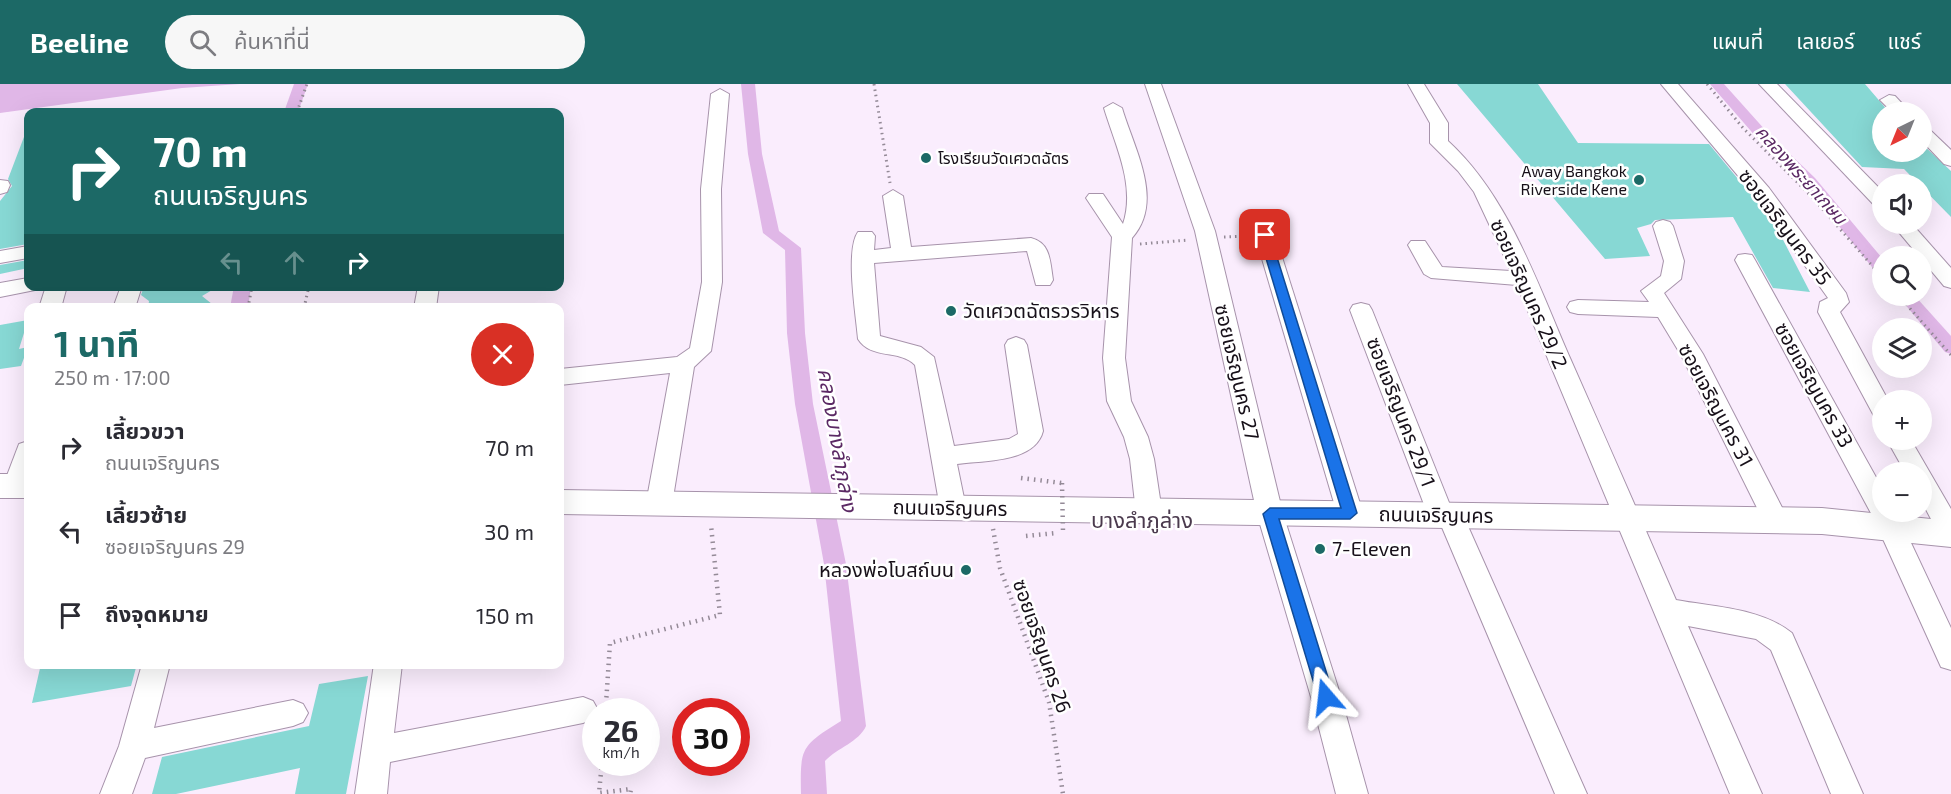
<!DOCTYPE html>
<html lang="th">
<head>
<meta charset="utf-8">
<style>
	:root { --surface:#fff; --page:#f7f7f7; --text:#2b2b33; --muted:#7c7c81; --accent:#1c6966 }
	body { margin:0; font-family:"Exo 2","Noto Sans Thai",sans-serif; background:var(--page); color:var(--text); height:100vh; display:flex; flex-direction:column; font-size:22px; white-space:nowrap }
	* { box-sizing:border-box; margin:0 }
	p { font-size:20px; color:var(--muted) }
	.icon { flex:none; width:33px; height:33px; fill:none; stroke:currentColor; stroke-width:2; stroke-linecap:round; stroke-linejoin:round }
	.map { position:relative; flex:1; overflow:hidden }
	.panel { position:absolute; left:24px; top:219px; width:540px; height:366px; display:flex; flex-direction:column; background:var(--surface); border-radius:12px; box-shadow:0 6px 24px #0002 }
	.panel>* { flex:none }
	.hud { position:absolute; left:24px; top:24px; width:540px; height:183px; border-radius:12px; box-shadow:0 6px 24px #0002; background:#1c6966; color:#fff; overflow:hidden }
	.needle { width:39px; rotate:223deg }
	.controls { position:absolute; left:1872px; top:18px; display:grid; gap:12px }
	.controls a { display:grid; place-items:center; width:60px; height:60px; border-radius:50%; background:var(--surface); box-shadow:0 6px 24px #0002; font-size:30px }
	.speed { position:absolute; left:582px; top:614px; display:flex; gap:12px; font-size:30px; font-weight:700; text-align:center }
	.speed>* { display:grid; place-content:center; width:78px; height:78px; border-radius:50%; background:var(--surface); box-shadow:0 6px 24px #0002; line-height:1 }
	.speed small { font-size:15px; font-weight:400 }
	.speed .limit { border:9px solid #d22; background:#fff; color:#111 }
	.pin { position:absolute; display:grid; place-items:center; width:51px; height:51px; color:#fff; margin:-26px; border-radius:12px; box-shadow:0 3px 9px #0006 }
	.me { position:absolute; width:66px; margin:-33px; rotate:343deg; stroke-linejoin:round; filter:drop-shadow(0 0 4px #0008) }
	.turn { display:flex; align-items:center; gap:21px; height:126px; padding:0 30px; font-size:27px }
	.turn .icon { width:78px; height:78px; stroke-width:2.5 }
	.turn b { display:block; font-size:42px; line-height:51px }
	.lanes { display:flex; align-items:center; height:57px; padding:0 30px; background:#0003; justify-content:center; gap:30px; direction:ltr }
	.lanes .off { opacity:.35 }
	.round { display:grid; place-items:center; flex:none; width:63px; height:63px; border-radius:32px; background:var(--page) }
	.overview { display:flex; align-items:center; justify-content:space-between; height:102px; padding:0 30px }
	h1 { font-size:36px; font-weight:700; line-height:45px; color:var(--accent) }
	ul { padding:0; list-style:none }
	li { display:flex; align-items:center; gap:18px; height:84px; padding:0 30px }
	li div { flex:1 }
	li b { display:block; font-size:22px }
	li em { font-style:normal }
	header { display:flex; align-items:center; gap:36px; box-sizing:border-box; height:84px; padding:0 30px; background:var(--accent); color:#fff }
	header strong { font-size:28px }
	nav { display:flex; gap:33px; margin-inline-start:auto; font-size:21px }
	.search { width:420px; height:54px; background:var(--page); display:flex; align-items:center; gap:15px; box-sizing:border-box; padding:0 21px; border-radius:33px; color:var(--muted); font-size:22px }
	.map>svg:first-child { display:block }
	.water { fill:#e0b7e7 }
	.lines { fill:none; stroke-linecap:round; stroke-linejoin:round }
	.canal { fill:#e0b7e7; fill-rule:evenodd }
	.building { fill:#87d8d4 }
	.minor-casing { stroke:#a793ab; stroke-width:2 }
	.major-casing { stroke:#a793ab; stroke-width:2 }
	.path-far1 { stroke:#948a97; stroke-width:3; stroke-dasharray:1.5 4; stroke-linecap:butt }
	.path { stroke:#948a97; stroke-width:4.5; stroke-dasharray:1.5 5; stroke-linecap:butt }
	.minor { fill:#fff; fill-rule:evenodd }
	.major { fill:#fff; fill-rule:evenodd }
	.path-bridge { stroke:#948a97; stroke-width:4.5; stroke-dasharray:1.5 5; stroke-linecap:butt }
	.route { fill:#1a73e8; stroke:#114b97; stroke-width:1.5 }
	.poi-dot { fill:#1c6966; stroke:#fff; stroke-width:2 }
	.labels { text-anchor:middle; stroke-width:5; stroke-linejoin:round; paint-order:stroke }
	.far-poi-label { font-size:16px; fill:#171019; stroke:#fff; text-anchor:start }
	.far-water-label { font-size:18px; font-style:italic; fill:#5b2964; stroke:#fff }
	.street-label { font-size:20px; fill:#171019; stroke:#fff }
	.poi-label { font-size:20px; fill:#171019; stroke:#fff; text-anchor:start }
	.water-label { font-size:21px; font-style:italic; fill:#5b2964; stroke:#fff }
	.quarter-label { font-size:22px; fill:#4b3a4e; stroke:#fff }
</style>
</head>
<body>
<header>
<strong>Beeline</strong>
<div class="search"><svg class="icon" aria-label="search" viewBox="0 0 24 24"><circle cx="10" cy="10" r="6"/><path d="M15 15l6 6"/></svg>ค้นหาที่นี่</div>
<nav><a>แผนที่</a><a>เลเยอร์</a><a>แชร์</a></nav>
</header>
<div class="map">
<svg width="1951" height="710" viewBox="0 0 1951 710">
	<rect width="100%" height="100%" fill="#faedfd"/>
	<!-- water -->
	<path class="water" d="M0,0H240L182,4L0,29Z"/>
	<g class="lines">
		<!-- canal -->
		<g class="canal">
			<path d="M294,0H308L298,28H284Z"/>
			<path d="M741,0H755L762,70L779,147L801,164L805,249L813,320L846,480L866,642C859,658 837,664 825,677L827,710H801C800,663 801,662 841,637L824,480L795,320L787,249L785,166L763,149L748,70Z"/>
			<path d="M1710,0H1724L1767,48L1815,94L1882,174V189L1876,188L1805,100L1757,54Z"/>
			<path d="M234,202H251L248,224H230Z"/>
			<path d="M1898,212H1915L1951,252V270L1945,268Z"/>
		</g>
	</g>
	<!-- building -->
	<g class="building">
		<path d="M1457,0H1538L1578,59L1709,60L1753,113L1780,150L1810,208L1773,204L1733,133L1655,136L1651,140L1637,144L1650,172L1605,175Z"/>
		<path d="M1785,0H1865L1889,28H1882V68H1922V60L1951,87V133L1904,85L1862,83Z"/>
		<path d="M27,45L28,160L0,165V117L12,102L8,95Z"/>
		<path d="M28,176V184L0,190V181Z"/>
		<path d="M144,202H219L202,212L217,224H148L149,217L141,211Z"/>
		<path d="M28,236L19,265L28,263L21,282L0,285V241Z"/>
		<path d="M41,580H137L131,602L32,619Z"/>
		<path d="M368,592L346,710H295L300,684L176,710H152L162,673L309,642L319,600Z"/>
	</g>
	<g class="lines">
		<defs>
			<g id="minor">
				<path d="M1145,0H1161L1215,147L1283,430L1341,613L1368,710H1336L1311,613L1257,430L1195,147Z"/>
				<path d="M1408,0H1424L1448,39V57C1509,113 1537,199 1570,274C1606,355 1641,435 1676,516C1714,523 1761,524 1792,549L1863,710H1831L1771,566L1756,555L1688,542L1762,710H1730L1517,201L1431,194L1424,190L1408,161L1411,157H1425L1442,183L1511,187L1474,108L1458,87L1430,59V39Z"/>
				<path d="M1661,0H1678L1769,104L1846,209L1849,218L1840,228L1888,316H1882V334L1874,332L1818,228L1820,218L1828,214L1755,112Z"/>
				<path d="M1759,0H1777L1882,107V124L1875,122Z"/>
				<path d="M720,5L729,10L721,105L722,198L711,267L694,283L672,420L668,427L659,430L650,427L646,420L670,289L560,301V285L677,273L690,264L702,198L701,105L711,10Z"/>
				<path d="M1889,11L1895,12L1910,28H1892L1880,16Z"/>
				<path d="M1113,19L1122,24C1134,65 1165,117 1132,154L1125,274L1131,317L1148,353L1154,375L1162,428L1158,435L1149,438L1140,435L1136,428L1130,375L1124,353L1107,317L1103,274L1112,153L1086,114L1089,110H1103L1123,140C1136,101 1115,61 1104,24Z"/>
				<path d="M1922,43L1928,44L1951,66V82L1944,80L1922,57Z"/>
				<path d="M0,96L8,97L10,101L7,108L0,110Z"/>
				<path d="M893,106L903,112L911,163L1031,154C1051,159 1050,178 1053,196L1050,201H1036L1027,167L874,179L880,252L921,263L934,273L954,362L1009,355L1018,350L1005,261L1008,256L1016,253L1024,256L1027,261L1043,347C1035,379 984,376 957,380L966,424L962,431L953,434L944,431L940,424L915,281C900,265 871,276 858,255C856,231 845,166 858,148H872L875,152L874,166L891,164L883,112Z"/>
				<path d="M1663,136L1670,138L1673,142L1684,177L1681,195L1664,209L1703,270L1789,437L1785,444L1776,447L1767,444L1681,271L1658,233L1578,230L1570,228L1567,223L1570,218L1578,216L1649,218L1641,207L1661,192L1664,177L1653,142L1656,138Z"/>
				<path d="M1892,140H1912L1951,184V204L1944,202Z"/>
				<path d="M1265,145L1272,147L1275,151L1363,429L1359,436L1350,439L1341,436L1337,429L1255,151L1258,147Z"/>
				<path d="M28,162V174L0,179V167Z"/>
				<path d="M1745,170L1752,171L1755,176L1882,404V428L1897,429L1951,544V586L1941,583L1873,433L1735,176L1738,171Z"/>
				<path d="M28,194V202H38L35,206L0,213V199Z"/>
				<path d="M46,202H67L61,224H39Z"/>
				<path d="M121,202H142L135,224H113Z"/>
				<path d="M418,202H439L436,224H414Z"/>
				<path d="M1361,219L1369,221L1372,226L1450,421L1459,424L1463,431L1587,710H1555L1441,441L1432,438L1428,431L1350,226L1353,221Z"/>
				<path d="M1887,356H1911L1951,425V459L1942,456L1922,418V388H1905Z"/>
				<path d="M28,357V399L24,409L15,412L6,409L3,402L19,360Z"/>
				<path d="M142,580H170L154,644L293,616L303,620L308,629L303,638L293,642L145,674L132,710H100L119,662Z"/>
				<path d="M374,580H402L394,649L583,613L593,617L598,626L593,635L583,639L390,678L387,710H355Z"/>
			</g>
			<g id="major">
				<rect x="0" y="390" width="28" height="24"/>
				<path d="M560,406L1822,424L1951,437V463L1822,450L560,430Z"/>
			</g>
		</defs>
		<!-- minor casing -->
		<use href="#minor" class="minor-casing"/>
		<!-- major casing -->
		<use href="#major" class="major-casing"/>
		<!-- path-far1 -->
		<g class="path-far1">
			<path d="M874,0L890,99"/>
			<path d="M1707,0L1743,44L1812,113L1882,193"/>
			<path d="M297,28L307,0"/>
			<path d="M352,28L353,23"/>
			<path d="M1224,153L1249,152"/>
			<path d="M1140,160L1189,156"/>
			<path d="M1899,212L1951,271"/>
			<path d="M248,224L252,202"/>
			<path d="M304,224L309,202"/>
		</g>
		<!-- path -->
		<g class="path">
			<path d="M1021,394L1062,399"/>
			<path d="M993,445L1000,484L1049,618L1063,710"/>
			<path d="M1026,452L1056,449"/>
			<path d="M606,620L610,559L720,531L711,441"/>
			<path d="M602,678L599,709L631,705L630,710"/>
		</g>
		<!-- minor -->
		<use href="#minor" class="minor"/>
		<!-- major -->
		<use href="#major" class="major"/>
		<!-- path-bridge -->
		<path class="path-bridge" d="M1062,399L1063,448"/>
	</g>
	<!-- route -->
	<path class="route" d="M1261,149L1270,151L1357,429L1350,435H1279L1334,613L1332,618L1326,620L1320,618L1318,613L1263,430L1270,424H1341L1259,151Z"/>
	<!-- markers -->
	<g class="poi-dot">
		<circle cx="926" cy="74" r="6"/>
		<circle cx="1639" cy="96" r="6"/>
		<circle cx="951" cy="227" r="6"/>
		<circle cx="1320" cy="465" r="6"/>
		<circle cx="966" cy="486" r="6"/>
	</g>
	<g class="labels">
		<!-- far-poi labels -->
		<g class="far-poi-label">
			<text x="938" y="80">โรงเรียนวัดเศวตฉัตร</text>
			<text x="1627" y="93" text-anchor="end">Away Bangkok<tspan x="1627" dy="18">Riverside Kene</tspan></text>
		</g>
		<!-- far-water labels -->
		<g class="far-water-label">
			<text transform="translate(1801 91) rotate(48)" y="6">คลองพระยาเกษม</text>
		</g>
		<!-- street labels -->
		<g class="street-label">
			<text transform="translate(1785 143) rotate(53)" y="7">ซอยเจริญนคร 35</text>
			<text transform="translate(1529 210) rotate(66)" y="7">ซอยเจริญนคร 29/2</text>
			<text transform="translate(1237 288) rotate(77)" y="7">ซอยเจริญนคร 27</text>
			<text transform="translate(1814 301) rotate(61)" y="7">ซอยเจริญนคร 33</text>
			<text transform="translate(1716 321) rotate(62)" y="7">ซอยเจริญนคร 31</text>
			<text transform="translate(1401 328) rotate(69)" y="7">ซอยเจริญนคร 29/1</text>
			<text transform="translate(950 424) rotate(1)" y="7">ถนนเจริญนคร</text>
			<text transform="translate(1436 431) rotate(1)" y="7">ถนนเจริญนคร</text>
			<text transform="translate(1042 562) rotate(71)" y="7">ซอยเจริญนคร 26</text>
		</g>
		<!-- poi labels -->
		<g class="poi-label">
			<text x="963" y="234">วัดเศวตฉัตรวรวิหาร</text>
			<text x="1332" y="472">7-Eleven</text>
			<text x="954" y="493" text-anchor="end">หลวงพ่อโบสถ์บน</text>
		</g>
		<!-- water labels -->
		<g class="water-label">
			<text transform="translate(837 356) rotate(80)" y="7">คลองบางลำภูล่าง</text>
		</g>
		<!-- quarter labels -->
		<g class="quarter-label">
			<text x="1142" y="444">บางลำภูล่าง</text>
		</g>
	</g>
</svg>
<div class="controls">
<a><svg class="needle" viewBox="-14 -14 28 28"><path d="M0-13l5 13h-10z" fill="#e53935"/><path d="M0 13l5-13h-10z" fill="#7c7c81"/></svg></a>
<a><svg class="icon" aria-label="sound" viewBox="0 0 24 24"><path d="M4 9h4l5-4v14l-5-4H4zM17 9q2 3 0 6"/></svg></a>
<a><svg class="icon" aria-label="search" viewBox="0 0 24 24"><circle cx="10" cy="10" r="6"/><path d="M15 15l6 6"/></svg></a>
<a><svg class="icon" aria-label="layers" viewBox="0 0 24 24"><path d="M12 4l9 5-9 5-9-5zM3 14l9 5 9-5"/></svg></a>
<a>+</a>
<a>−</a>
</div>
<div class="speed"><div>26<small>km/h</small></div><div class="limit">30</div></div>
<div class="pin" style="left:1265px;top:151px;background:#d93025"><svg class="icon" aria-label="arrive" viewBox="0 0 24 24"><path d="M6 21V4h12l-3 4 3 4H6"/></svg></div>
<svg class="me" style="left:1326px;top:613px" viewBox="-20 -20 40 40"><path d="M0-17L14 15 0 8-14 15z" fill="#1a73e8" stroke="#fff" stroke-width="4"/></svg>
<div class="hud">
<div class="turn"><svg class="icon" aria-label="right" viewBox="0 0 24 24"><path d="M7 20v-9h11M14 6l5 5-5 5"/></svg><div><b>70 m</b>ถนนเจริญนคร</div></div>
<div class="lanes"><svg class="icon off" aria-label="left" viewBox="0 0 24 24"><path d="M17 20v-9H6M10 6l-5 5 5 5"/></svg><svg class="icon off" aria-label="ahead" viewBox="0 0 24 24"><path d="M12 20V5M6 11l6-6 6 6"/></svg><svg class="icon" aria-label="right" viewBox="0 0 24 24"><path d="M7 20v-9h11M14 6l5 5-5 5"/></svg></div>
</div>
<section class="panel">
<div class="overview"><div><h1>1 นาที</h1><p>250 m · 17:00</p></div><a class="round" style="background:#d93025;color:#fff"><svg class="icon" aria-label="close" viewBox="0 0 24 24"><path d="M6 6l12 12M18 6L6 18"/></svg></a></div>
<ul>
<li><svg class="icon" aria-label="right" viewBox="0 0 24 24"><path d="M7 20v-9h11M14 6l5 5-5 5"/></svg><div><b>เลี้ยวขวา</b><p>ถนนเจริญนคร</p></div><em>70 m</em></li>
<li><svg class="icon" aria-label="left" viewBox="0 0 24 24"><path d="M17 20v-9H6M10 6l-5 5 5 5"/></svg><div><b>เลี้ยวซ้าย</b><p>ซอยเจริญนคร 29</p></div><em>30 m</em></li>
<li><svg class="icon" aria-label="arrive" viewBox="0 0 24 24"><path d="M6 21V4h12l-3 4 3 4H6"/></svg><div><b>ถึงจุดหมาย</b></div><em>150 m</em></li>
</ul>
</section>
</div>
</body>
</html>
